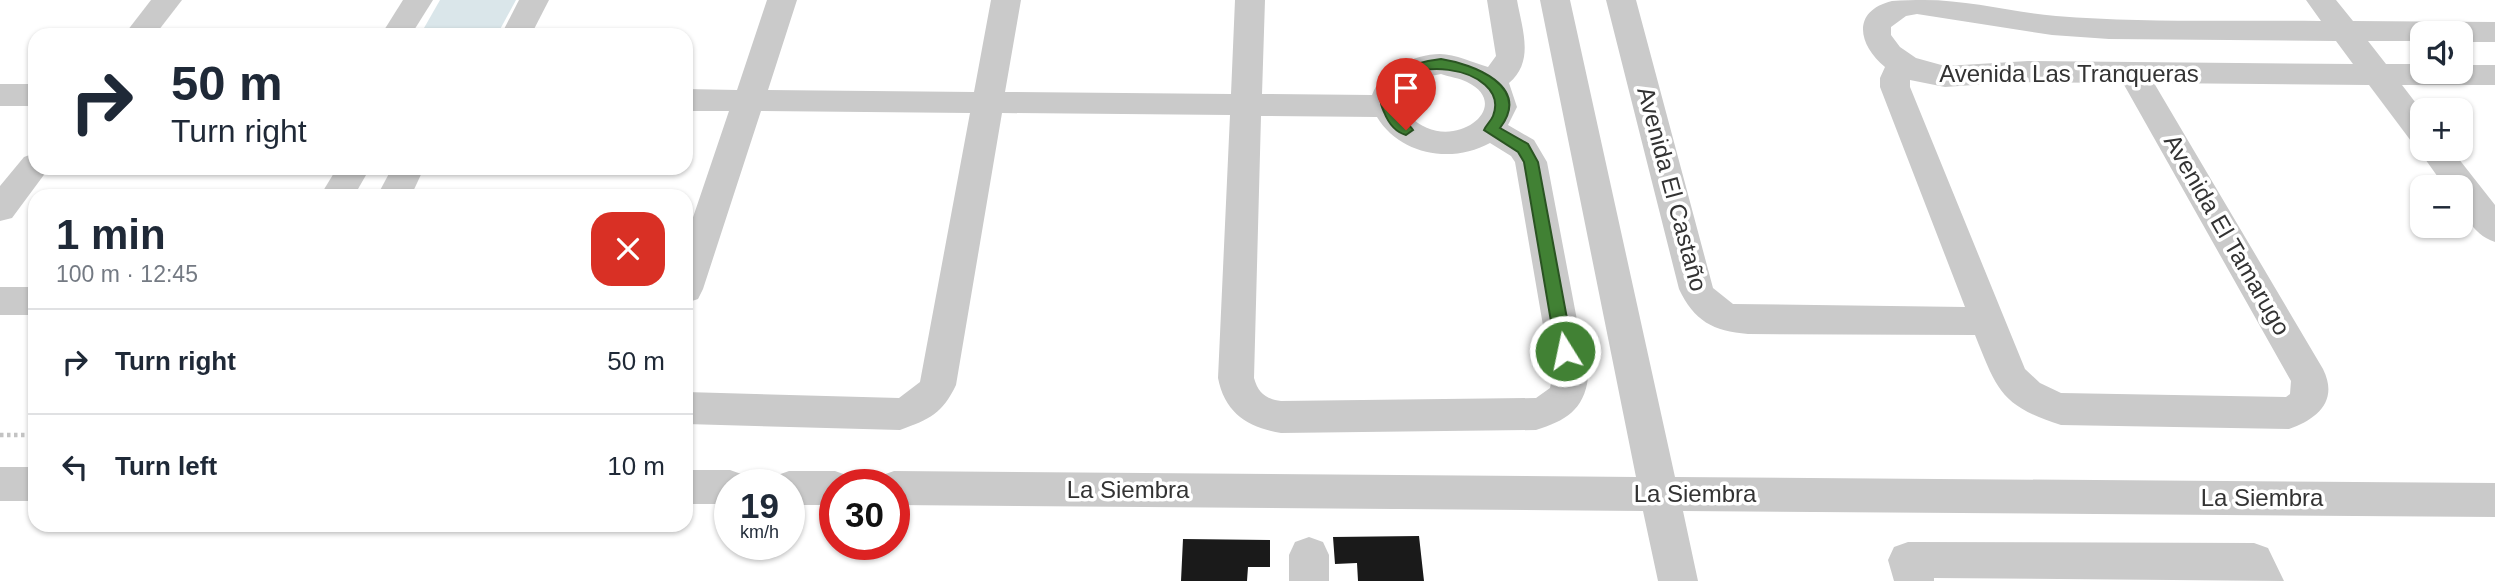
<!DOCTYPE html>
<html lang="en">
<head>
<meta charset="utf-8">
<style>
	:root { --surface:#fff; --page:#f6f6f7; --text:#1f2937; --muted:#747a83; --line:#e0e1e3 }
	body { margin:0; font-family:Arial,sans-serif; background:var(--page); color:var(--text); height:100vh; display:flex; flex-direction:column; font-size:26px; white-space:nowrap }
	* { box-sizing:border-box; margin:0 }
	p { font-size:23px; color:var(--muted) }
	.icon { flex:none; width:38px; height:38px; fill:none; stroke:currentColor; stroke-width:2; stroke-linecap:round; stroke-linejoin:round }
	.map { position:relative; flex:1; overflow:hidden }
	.drawer { position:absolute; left:28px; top:189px; width:665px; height:343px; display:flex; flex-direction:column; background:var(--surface); border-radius:21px; box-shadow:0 2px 5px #0004 }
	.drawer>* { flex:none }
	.hud { position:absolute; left:28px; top:28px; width:665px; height:147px; border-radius:21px; box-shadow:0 2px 5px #0004; background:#fff; color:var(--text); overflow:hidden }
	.controls { position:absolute; left:2410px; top:21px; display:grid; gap:14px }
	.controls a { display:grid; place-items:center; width:63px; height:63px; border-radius:14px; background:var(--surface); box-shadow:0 2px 5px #0004; font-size:35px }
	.speed { position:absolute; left:714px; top:469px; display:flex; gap:14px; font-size:35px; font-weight:700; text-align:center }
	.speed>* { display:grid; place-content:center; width:91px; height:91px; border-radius:50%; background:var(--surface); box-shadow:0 2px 5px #0004; line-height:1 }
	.speed small { font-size:18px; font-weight:400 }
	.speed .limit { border:10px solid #d22; background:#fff; color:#111 }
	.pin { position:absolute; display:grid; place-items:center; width:60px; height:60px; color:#fff; margin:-72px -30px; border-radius:50% 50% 50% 0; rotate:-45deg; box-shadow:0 0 7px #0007 }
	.pin .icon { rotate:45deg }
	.me { position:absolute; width:77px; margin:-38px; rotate:350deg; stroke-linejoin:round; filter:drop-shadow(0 0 5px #0008) }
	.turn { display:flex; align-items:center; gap:24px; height:147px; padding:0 28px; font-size:32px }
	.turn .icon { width:91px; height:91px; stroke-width:2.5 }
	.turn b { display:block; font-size:49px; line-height:60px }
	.round { display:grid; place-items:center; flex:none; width:74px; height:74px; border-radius:21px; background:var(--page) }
	.headline { display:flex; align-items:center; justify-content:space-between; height:119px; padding:0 28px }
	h1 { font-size:42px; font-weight:800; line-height:52px }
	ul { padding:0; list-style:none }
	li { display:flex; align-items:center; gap:21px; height:105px; padding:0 28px; border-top:2px solid var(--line) }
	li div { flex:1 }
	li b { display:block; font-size:26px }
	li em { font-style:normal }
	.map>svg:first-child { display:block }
	.green { fill:#dae6ea }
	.building { fill:#1a1a1a }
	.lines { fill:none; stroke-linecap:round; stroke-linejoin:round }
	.path { stroke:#c3c3c3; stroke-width:4.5; stroke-dasharray:3.5 3.5; stroke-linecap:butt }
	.minor { fill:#cacaca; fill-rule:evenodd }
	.route { fill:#418134; stroke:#2a5422; stroke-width:2 }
	.labels { text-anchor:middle; stroke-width:7; stroke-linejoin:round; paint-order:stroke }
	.street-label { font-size:24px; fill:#333; stroke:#fff }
</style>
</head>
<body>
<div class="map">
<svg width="2495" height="581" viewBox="0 0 2495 581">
	<rect width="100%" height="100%" fill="#fff"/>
	<!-- green -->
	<path class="green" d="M440,0H516L497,35H420Z"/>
	<!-- building -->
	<g class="building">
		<path d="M1419,536L1424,581H1358L1357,563L1335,564L1333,537Z"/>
		<path d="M1183,539L1270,540V567H1248L1247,581H1181Z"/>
	</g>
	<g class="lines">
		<!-- path -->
		<path class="path" d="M0,435H35"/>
		<!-- minor -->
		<g class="minor">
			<path d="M151,0H182L155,35H124Z"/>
			<path d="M403,0H433L411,35H381Z"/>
			<path d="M519,0H549L531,35H501Z"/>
			<path d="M767,0H797L768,90L974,92L991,0H1021L1005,92L1231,94L1235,0H1265L1262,94L1372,95C1381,70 1414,54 1440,54C1455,54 1474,63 1488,67L1496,56L1487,0H1517C1522,29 1535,61 1509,83L1517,107L1508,125L1534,140L1547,162L1588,378C1584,410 1565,421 1536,430L1281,433C1247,427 1225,413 1218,378L1230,115L1002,113L956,385C942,414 930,419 900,430L686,424V392L899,398L920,382L970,113L761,111L703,289L698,299L686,303V238L729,111H686V89L737,90ZM1441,74C1449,77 1460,78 1467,82C1518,107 1448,158 1409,115C1402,107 1401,100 1405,90L1426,77ZM1261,116L1377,117C1400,155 1452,164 1490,143L1511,156L1515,162L1552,378L1550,388L1536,398L1281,401C1266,399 1258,393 1254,378Z"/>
			<path d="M1540,0H1570L1675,477L2495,483V517L1683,511L1698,581H1658L1643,511L894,505V485H876L880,476L894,471L1636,477Z"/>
			<path d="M1606,0H1636L1713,288L1733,304L1965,307L1880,87V78L1885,67C1858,45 1851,11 1892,1C1902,0 1914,0 1924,0C1969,0 2012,12 2056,16C2144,23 2233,20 2321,21L2306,0H2336L2353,21L2495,22V42H2460V33H2422V41H2368L2386,64H2422V72H2460V65H2495V85H2402L2422,111V149H2451L2495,205V242C2471,234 2460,210 2460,187H2445L2418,149L2421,144L2411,141L2369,85L2154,83L2323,369C2339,401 2317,419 2289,429L2061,425C2001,406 1997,390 1975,335L1748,334C1713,331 1694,321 1679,289ZM1917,14L2052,35L2109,39L2336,41L2353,64L2028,61L1945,66L1916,58L1900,47L1891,35V27L1906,16ZM1910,80L1945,87L2016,82L2123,83L2291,381L2290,394L2286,397L2061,393L2040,383L2025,369L1910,87Z"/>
			<rect x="0" y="84" width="35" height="22"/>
			<path d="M35,153V168H49L12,218L0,221V186L24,157Z"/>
			<path d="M337,168H370L354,196H320Z"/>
			<path d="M392,168H424L411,196H377Z"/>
			<rect x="0" y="287" width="35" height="28"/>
			<rect x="0" y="467" width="35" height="34"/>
			<path d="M686,470H730L744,475L748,485H730V504H686Z"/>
			<path d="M789,471H835L849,476L853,485H835V505H789V485H771L775,476Z"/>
			<path d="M1309,537L1323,542L1329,555V581H1289V555L1295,542Z"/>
			<path d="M1908,542L2254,543L2268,548L2284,581L1934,578V581H1894L1888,560L1894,547Z"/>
		</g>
	</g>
	<!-- route -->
	<path class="route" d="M1441,59C1473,64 1532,86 1500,128L1528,144L1538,162L1573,351L1571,356H1559L1556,351L1524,162L1518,152L1484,130C1486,125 1491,121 1493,116C1513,65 1387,48 1395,104C1396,116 1407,121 1413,130L1406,135C1395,132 1388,122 1384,112C1367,76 1414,62 1441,59Z"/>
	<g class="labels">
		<!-- street labels -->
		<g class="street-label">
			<text x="2069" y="82">Avenida Las Tranqueras</text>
			<text transform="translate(1672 189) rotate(75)" y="8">Avenida El Castaño</text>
			<text transform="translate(2227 235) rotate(60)" y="8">Avenida El Tamarugo</text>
			<text x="1128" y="498">La Siembra</text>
			<text x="1695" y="502">La Siembra</text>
			<text x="2262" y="506">La Siembra</text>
		</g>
	</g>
</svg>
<div class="controls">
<a><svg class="icon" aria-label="sound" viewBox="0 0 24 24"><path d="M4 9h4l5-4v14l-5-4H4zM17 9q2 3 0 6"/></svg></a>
<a>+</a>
<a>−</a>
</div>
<div class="speed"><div>19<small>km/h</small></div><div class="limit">30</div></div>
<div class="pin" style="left:1406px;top:130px;background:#d93025"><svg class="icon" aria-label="arrive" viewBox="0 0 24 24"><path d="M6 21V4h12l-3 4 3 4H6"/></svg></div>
<svg class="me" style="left:1565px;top:351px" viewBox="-20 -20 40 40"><circle r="17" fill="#418134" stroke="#fff" stroke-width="3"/><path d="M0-11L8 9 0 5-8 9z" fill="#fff"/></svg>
<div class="hud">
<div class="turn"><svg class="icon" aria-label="right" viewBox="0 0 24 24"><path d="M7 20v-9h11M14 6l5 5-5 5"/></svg><div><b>50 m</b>Turn right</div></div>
</div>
<section class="drawer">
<div class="headline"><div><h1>1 min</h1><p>100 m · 12:45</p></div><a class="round" style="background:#d93025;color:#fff"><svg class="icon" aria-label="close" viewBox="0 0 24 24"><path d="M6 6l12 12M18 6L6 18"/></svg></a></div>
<ul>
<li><svg class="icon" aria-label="right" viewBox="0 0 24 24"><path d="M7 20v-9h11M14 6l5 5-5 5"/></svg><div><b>Turn right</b></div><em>50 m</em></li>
<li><svg class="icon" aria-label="left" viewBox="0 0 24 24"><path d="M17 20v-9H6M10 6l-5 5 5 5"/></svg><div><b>Turn left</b></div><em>10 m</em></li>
</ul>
</section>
</div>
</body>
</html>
